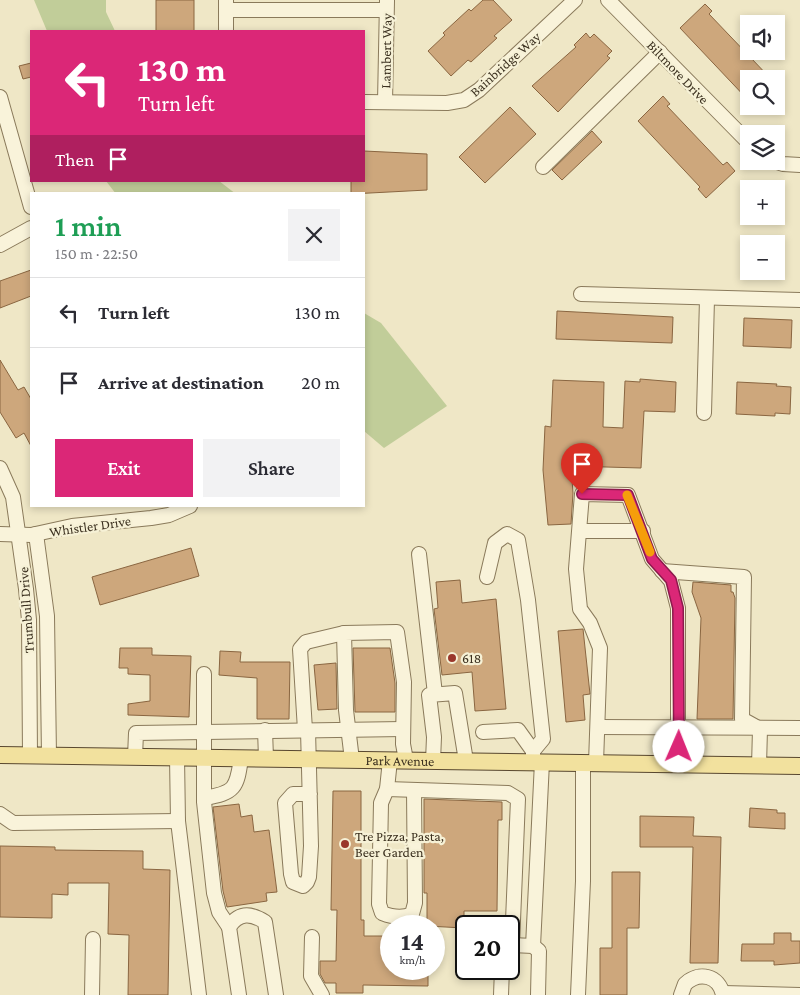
<!DOCTYPE html>
<html lang="en">
<head>
<meta charset="utf-8">
<style>
	:root { --surface:#fff; --page:#f2f2f3; --text:#2b2b33; --muted:#7c7c81; --line:#e1e1e2; --accent:#db2777 }
	body { margin:0; font-family:"Crimson Pro",serif; background:var(--page); color:var(--text); height:100vh; display:flex; flex-direction:column; font-size:19px; white-space:nowrap }
	* { box-sizing:border-box; margin:0 }
	p { font-size:16px; color:var(--muted) }
	.icon { flex:none; width:28px; height:28px; fill:none; stroke:currentColor; stroke-width:2; stroke-linecap:round; stroke-linejoin:round }
	.map { position:relative; flex:1; overflow:hidden }
	.sheet { position:absolute; left:30px; top:192px; width:335px; height:315px; display:flex; flex-direction:column; background:var(--surface); border-radius:0px; box-shadow:0 2px 8px #0003 }
	.sheet>* { flex:none }
	.banner { position:absolute; left:30px; top:30px; width:335px; height:152px; border-radius:0px; box-shadow:0 2px 8px #0003; background:#db2777; color:#fff; overflow:hidden }
	.controls { position:absolute; left:740px; top:15px; display:grid; gap:10px }
	.controls a { display:grid; place-items:center; width:45px; height:45px; border-radius:0px; background:var(--surface); box-shadow:0 2px 8px #0003; font-size:25px }
	.speed { position:absolute; left:380px; top:915px; display:flex; gap:10px; font-size:25px; font-weight:700; text-align:center }
	.speed>* { display:grid; place-content:center; width:65px; height:65px; border-radius:50%; background:var(--surface); box-shadow:0 2px 8px #0003; line-height:1 }
	.speed small { font-size:12px; font-weight:400 }
	.speed .limit { border:2px solid #111; border-radius:8px; background:#fff; color:#111 }
	.pin { position:absolute; display:grid; place-items:center; width:42px; height:42px; color:#fff; margin:-51px -21px; border-radius:50% 50% 50% 0; rotate:-45deg; box-shadow:0 0 5px #0007 }
	.pin .icon { rotate:45deg }
	.me { position:absolute; width:55px; margin:-28px; rotate:1deg; stroke-linejoin:round; filter:drop-shadow(0 0 4px #0008) }
	.turn { display:flex; align-items:center; gap:18px; height:105px; padding:0 25px; font-size:22px }
	.turn .icon { width:65px; height:65px; stroke-width:2.5 }
	.turn b { display:block; font-size:35px; line-height:42px }
	.then { display:flex; align-items:center; height:48px; padding:0 25px; background:#0003; gap:10px; font-size:19px }
	.round { display:grid; place-items:center; flex:none; width:52px; height:52px; border-radius:0px; background:var(--page) }
	.summary { display:flex; align-items:center; justify-content:space-between; height:85px; padding:0 25px }
	h1 { font-size:30px; font-weight:600; line-height:38px; color:#1e9e55 }
	.primary-button { display:flex; gap:10px; margin-top:auto; padding:10px 25px }
	.primary-button a { flex:1; height:58px; border-radius:0px; background:var(--accent); color:#fff; font-size:20px; font-weight:600; line-height:58px; text-align:center }
	.primary-button a+a { background:var(--page); color:var(--text) }
	ul { padding:0; list-style:none }
	li { display:flex; align-items:center; gap:15px; height:70px; padding:0 25px; border-top:1px solid var(--line) }
	li div { flex:1 }
	li b { display:block; font-size:19px }
	li em { font-style:normal }
	.map>svg:first-child { display:block }
	.green { fill:#c1cd99 }
	.building { fill:#cda77c; stroke:#8a6641 }
	.lines { fill:none; stroke-linecap:round; stroke-linejoin:round }
	.minor-casing { stroke:#8a7a5b; stroke-width:16 }
	.major-casing { stroke:#58472f; stroke-width:18 }
	.minor { stroke:#f9f3da; stroke-width:14 }
	.major { stroke:#f2e19e; stroke-width:16 }
	.route-casing { stroke:#8e194d; stroke-width:12 }
	.route { stroke:#db2777; stroke-width:9 }
	.slow { stroke:#f59e0b; stroke-width:9 }
	.poi-dot { fill:#9a372b; stroke:#f6f1d6; stroke-width:2 }
	.labels { text-anchor:middle; stroke-width:4.5; stroke-linejoin:round; paint-order:stroke }
	.street-label { font-size:14px; fill:#3b301f; stroke:#f6f1d6 }
	.poi-label { font-size:14px; fill:#3b301f; stroke:#f6f1d6; text-anchor:start }
</style>
</head>
<body>
<div class="map">
<svg width="800" height="995" viewBox="0 0 800 995">
	<rect width="100%" height="100%" fill="#efe7c6"/>
	<!-- green -->
	<g class="green">
		<path d="M34,0H106V12L115,31H47Z"/>
		<path d="M106,181H219L236,194H116Z"/>
		<path d="M364,313L381,323L447,406L384,448L364,431Z"/>
	</g>
	<!-- building -->
	<g class="building">
		<rect x="156" y="0" width="38" height="31"/>
		<path d="M483,0H493L512,20L494,36L497,38L471,62L468,60L451,76L428,51L445,35L443,33L469,9L471,11Z"/>
		<path d="M705,4L712,11L709,14L771,79H749V101L680,28Z"/>
		<path d="M586,33L590,38L594,34L612,51L607,56L610,58L558,112L532,86L576,47L574,45Z"/>
		<path d="M31,63V77L23,79L19,66Z"/>
		<path d="M663,96L670,104L667,106L723,165L727,162L735,171L706,198L698,189L700,187L638,121Z"/>
		<path d="M510,107L536,134L485,183L459,157Z"/>
		<path d="M592,131L602,142L562,180L552,170Z"/>
		<path d="M364,151L427,154V190L351,194V181H364Z"/>
		<path d="M31,270V296L0,308V281Z"/>
		<path d="M557,311L673,317L672,343L556,339Z"/>
		<path d="M744,318L792,320L791,348L743,346Z"/>
		<path d="M0,360L18,390L24,387L31,399V446L24,433L16,438L0,412Z"/>
		<path d="M640,379L676,382L675,412L644,411L641,468L571,466L573,493L571,524L548,525L543,470L545,426L551,427L553,380L604,382L603,427L623,428L625,381L640,382Z"/>
		<path d="M737,382L777,384L776,386L791,387L790,414L775,413V416L736,414Z"/>
		<path d="M191,548L199,576L100,605L92,577Z"/>
		<path d="M460,580L462,603L496,599L506,709L475,711L472,672L442,675L434,609L438,608L436,582Z"/>
		<path d="M693,582L731,585V592H733L735,598L733,719H697L701,618L692,592Z"/>
		<path d="M583,629L590,694L583,695L585,720L566,722L558,631Z"/>
		<path d="M120,648H152V655L191,656L189,717L128,715V704L150,701V675L128,674V668H119Z"/>
		<path d="M353,648H390L395,683V712H355Z"/>
		<path d="M220,651L241,652L240,662H290L289,719H257V678L219,675Z"/>
		<path d="M336,663L337,709L318,710L314,665Z"/>
		<path d="M333,791H361V920H364V936H391V969H428V986L363,985V993H336V983H325L320,974V961H336L337,910H331Z"/>
		<path d="M424,799L502,802V820H498L497,911H464V928L427,926V893H424Z"/>
		<path d="M239,804L241,817L252,815L254,832L269,830L277,892L266,893L267,901L227,907L223,891L213,807Z"/>
		<path d="M750,808L777,810V813H785V829L749,827Z"/>
		<path d="M640,816L694,817L693,836L721,837L718,963H690L693,847H640Z"/>
		<path d="M0,846L55,847V850L143,851V869L170,870L168,995H128L129,935L108,934L109,883H68V895L52,894V918L0,917Z"/>
		<path d="M612,872H640L639,928H627V995H600V948H612Z"/>
		<path d="M774,933H791V941H800V963L774,965V961H741L742,944H774Z"/>
	</g>
	<g class="lines">
		<defs>
			<g id="minor">
				<path d="M226,0V31"/>
				<path d="M608,0L749,143"/>
				<path d="M226,10H386"/>
				<path d="M0,97L31,207"/>
				<path d="M364,102L447,103L464,100L479,90L575,0"/>
				<path d="M385,102L387,1"/>
				<path d="M774,161L783,164L800,165"/>
				<path d="M543,167L660,52"/>
				<path d="M0,245L31,228"/>
				<path d="M581,294L800,300"/>
				<path d="M704,413L707,299"/>
				<path d="M0,468L13,497L26,589L29,620L30,756"/>
				<path d="M580,531H643"/>
				<path d="M0,534L31,535L72,526L151,518L169,515L190,506"/>
				<path d="M36,534L47,616L49,756"/>
				<path d="M419,554L435,694"/>
				<path d="M662,571L744,577L742,719L760,729L759,766"/>
				<path d="M487,577L495,543L507,534L518,540L528,600L543,739L533,751V761"/>
				<path d="M204,674V802L214,893L219,912L229,927"/>
				<path d="M598,727L800,728"/>
				<path d="M265,730L266,758"/>
				<path d="M305,730L300,649L306,642L344,633"/>
				<path d="M308,730L311,846L309,877L307,882L303,886L293,882L291,874L285,803L293,794H310"/>
				<path d="M483,732L518,730L533,751"/>
				<path d="M135,757L136,733L403,729"/>
				<path d="M177,757L178,821L199,995"/>
				<path d="M352,760L346,710L344,633L397,632L404,682L403,744L406,760"/>
				<path d="M390,760L387,789L381,803L379,904L382,913C392,917 402,919 412,914L415,903L414,790"/>
				<path d="M433,761L434,737L429,695L455,693L466,761"/>
				<path d="M596,763L600,648L590,623L580,609L576,569L582,494L628,495L652,559L671,581L678,608V764"/>
				<path d="M387,789L508,793L518,799L512,945"/>
				<path d="M204,798C235,793 237,788 241,758"/>
				<path d="M0,814L13,823L178,821"/>
				<path d="M312,937L311,976L322,995"/>
				<path d="M533,946L542,762"/>
				<path d="M509,949L512,945L533,946L539,951L538,995"/>
				<path d="M723,993L800,995"/>
				<path d="M92,995L93,939"/>
				<path d="M239,995L229,927C239,912 251,913 265,922L276,995"/>
				<path d="M501,995L502,969"/>
				<path d="M578,995L583,881V763"/>
				<path d="M681,995L685,984C699,971 719,975 723,995"/>
			</g>
			<g id="major">
				<path id="s1" d="M0,755L800,766"/>
			</g>
		</defs>
		<!-- minor casing -->
		<use href="#minor" class="minor-casing"/>
		<!-- major casing -->
		<use href="#major" class="major-casing"/>
		<!-- minor -->
		<use href="#minor" class="minor"/>
		<!-- major -->
		<use href="#major" class="major"/>
	</g>
	<g class="lines">
		<defs>
			<path id="route" d="M582,494L628,495L652,559L671,580L678,608L679,747"/>
		</defs>
		<!-- route casing -->
		<use href="#route" class="route-casing"/>
		<!-- route -->
		<use href="#route" class="route"/>
		<!-- slow -->
		<path class="slow" d="M627,495L650,552"/>
	</g>
	<!-- markers -->
	<g class="poi-dot">
		<circle cx="452" cy="658" r="5"/>
		<circle cx="345" cy="844" r="5"/>
	</g>
	<g class="labels">
		<!-- street labels -->
		<g class="street-label">
			<text transform="translate(386 51) rotate(-89)" y="5">Lambert Way</text>
			<text transform="translate(505 64) rotate(-42)" y="5">Bainbridge Way</text>
			<text transform="translate(678 72) rotate(46)" y="5">Biltmore Drive</text>
			<text transform="translate(90 526) rotate(-8)" y="5">Whistler Drive</text>
			<text transform="translate(26 610) rotate(-94)" y="5">Trumbull Drive</text>
			<text dy="5" stroke="none"><textPath href="#s1" startOffset="400">Park Avenue</textPath></text>
		</g>
		<!-- poi labels -->
		<g class="poi-label">
			<text x="462" y="663">618</text>
			<text x="355" y="841">Tre Pizza, Pasta,<tspan x="355" dy="16">Beer Garden</tspan></text>
		</g>
	</g>
</svg>
<div class="controls">
<a><svg class="icon" aria-label="sound" viewBox="0 0 24 24"><path d="M4 9h4l5-4v14l-5-4H4zM17 9q2 3 0 6"/></svg></a>
<a><svg class="icon" aria-label="search" viewBox="0 0 24 24"><circle cx="10" cy="10" r="6"/><path d="M15 15l6 6"/></svg></a>
<a><svg class="icon" aria-label="layers" viewBox="0 0 24 24"><path d="M12 4l9 5-9 5-9-5zM3 14l9 5 9-5"/></svg></a>
<a>+</a>
<a>−</a>
</div>
<div class="speed"><div>14<small>km/h</small></div><div class="limit">20</div></div>
<div class="pin" style="left:582px;top:494px;background:#d93025"><svg class="icon" aria-label="arrive" viewBox="0 0 24 24"><path d="M6 21V4h12l-3 4 3 4H6"/></svg></div>
<svg class="me" style="left:679px;top:747px" viewBox="-20 -20 40 40"><circle r="19" fill="#fff"/><path d="M0-13L10 11 0 6-10 11z" fill="#db2777"/></svg>
<div class="banner">
<div class="turn"><svg class="icon" aria-label="left" viewBox="0 0 24 24"><path d="M17 20v-9H6M10 6l-5 5 5 5"/></svg><div><b>130 m</b>Turn left</div></div>
<div class="then">Then<svg class="icon" aria-label="arrive" viewBox="0 0 24 24"><path d="M6 21V4h12l-3 4 3 4H6"/></svg></div>
</div>
<section class="sheet">
<div class="summary"><div><h1>1 min</h1><p>150 m · 22:50</p></div><a class="round"><svg class="icon" aria-label="close" viewBox="0 0 24 24"><path d="M6 6l12 12M18 6L6 18"/></svg></a></div>
<ul>
<li><svg class="icon" aria-label="left" viewBox="0 0 24 24"><path d="M17 20v-9H6M10 6l-5 5 5 5"/></svg><div><b>Turn left</b></div><em>130 m</em></li>
<li><svg class="icon" aria-label="arrive" viewBox="0 0 24 24"><path d="M6 21V4h12l-3 4 3 4H6"/></svg><div><b>Arrive at destination</b></div><em>20 m</em></li>
</ul>
<div class="primary-button"><a>Exit</a><a>Share</a></div>
</section>
</div>
</body>
</html>
